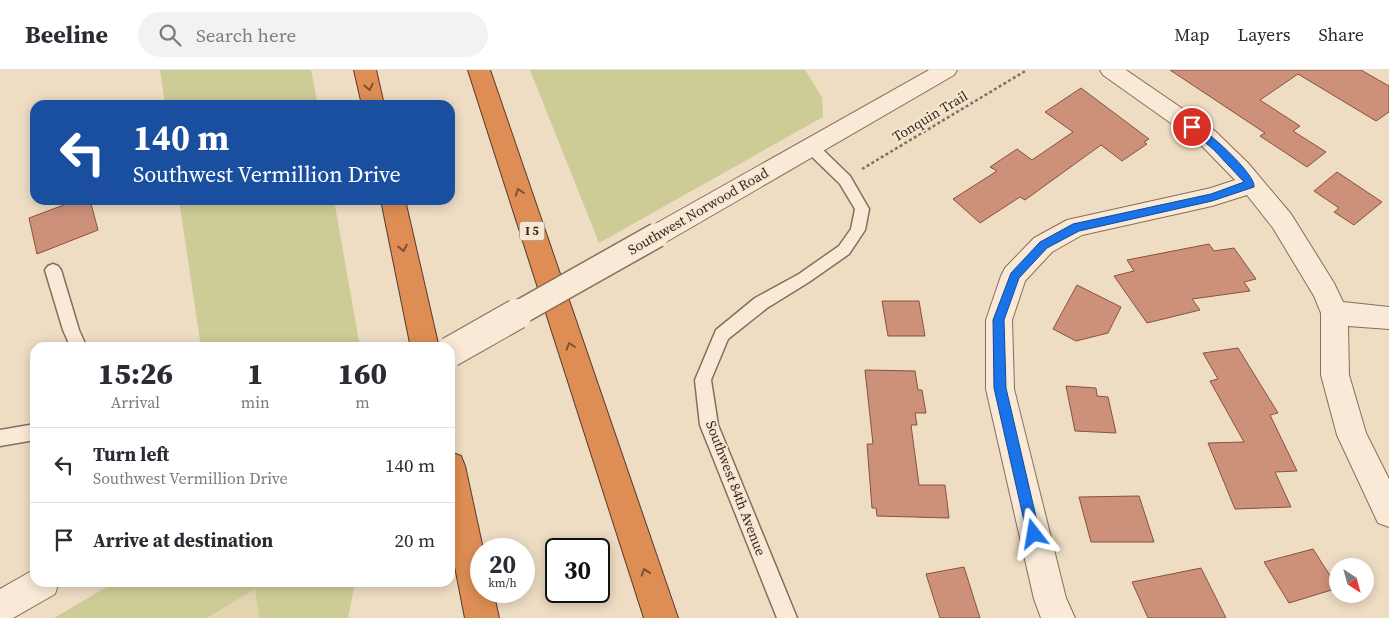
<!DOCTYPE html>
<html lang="en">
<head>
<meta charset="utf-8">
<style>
	:root { --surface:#fff; --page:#f2f2f3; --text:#2b2b33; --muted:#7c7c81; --line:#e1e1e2 }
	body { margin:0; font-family:"Source Serif 4",serif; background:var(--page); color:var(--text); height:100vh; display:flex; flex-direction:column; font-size:19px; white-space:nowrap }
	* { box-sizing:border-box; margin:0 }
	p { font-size:16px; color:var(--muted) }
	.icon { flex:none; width:28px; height:28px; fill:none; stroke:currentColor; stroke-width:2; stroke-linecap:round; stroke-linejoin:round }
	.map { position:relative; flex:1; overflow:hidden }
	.side { position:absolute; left:30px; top:272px; width:425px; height:245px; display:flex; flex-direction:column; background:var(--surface); border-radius:15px; box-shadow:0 2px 12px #0003 }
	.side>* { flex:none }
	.top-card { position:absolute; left:30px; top:30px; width:425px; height:105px; border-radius:15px; box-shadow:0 2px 12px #0003; background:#1a4fa0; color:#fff; overflow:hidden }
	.needle { width:32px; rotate:144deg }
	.buttons { position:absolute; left:1329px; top:488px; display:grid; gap:10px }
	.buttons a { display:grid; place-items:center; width:45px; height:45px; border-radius:50%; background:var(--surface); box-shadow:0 2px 12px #0003; font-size:25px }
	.speed { position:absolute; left:470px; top:468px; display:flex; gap:10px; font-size:25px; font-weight:700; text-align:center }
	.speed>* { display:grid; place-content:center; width:65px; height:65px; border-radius:50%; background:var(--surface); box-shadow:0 2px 12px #0003; line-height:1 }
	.speed small { font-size:12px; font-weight:400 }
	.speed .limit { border:2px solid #111; border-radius:8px; background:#fff; color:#111 }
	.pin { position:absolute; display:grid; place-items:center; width:42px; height:42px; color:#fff; margin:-21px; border:2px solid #fff; border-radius:50%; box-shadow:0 1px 5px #0007 }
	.me { position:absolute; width:55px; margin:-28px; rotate:346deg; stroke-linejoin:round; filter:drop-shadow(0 0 4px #0008) }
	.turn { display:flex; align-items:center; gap:18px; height:105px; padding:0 20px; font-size:22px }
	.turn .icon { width:65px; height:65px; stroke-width:2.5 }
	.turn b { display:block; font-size:35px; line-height:42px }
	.eta { display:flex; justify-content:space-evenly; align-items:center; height:85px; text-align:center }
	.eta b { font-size:30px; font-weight:800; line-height:35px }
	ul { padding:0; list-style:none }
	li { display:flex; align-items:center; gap:15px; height:75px; padding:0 20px; border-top:1px solid var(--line) }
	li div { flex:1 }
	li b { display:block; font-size:19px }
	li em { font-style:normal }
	header { display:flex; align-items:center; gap:30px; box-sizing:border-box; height:70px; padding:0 25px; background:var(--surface); border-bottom:1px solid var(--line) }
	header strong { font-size:24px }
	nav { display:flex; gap:28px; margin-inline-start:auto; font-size:18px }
	.search { width:350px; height:45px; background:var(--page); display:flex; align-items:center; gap:12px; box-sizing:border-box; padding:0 18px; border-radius:28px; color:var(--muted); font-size:19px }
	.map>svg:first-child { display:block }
	.farmland { fill:#e4d5b1 }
	.green { fill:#cdcc97 }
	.building { fill:#cd9079; stroke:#88523f }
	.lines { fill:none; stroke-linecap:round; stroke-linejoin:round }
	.service-casing { stroke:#896c5a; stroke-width:3 }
	.minor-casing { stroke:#896c5a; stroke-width:2 }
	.tertiary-casing { stroke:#896c5a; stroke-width:2 }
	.motorway-casing { stroke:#573b2e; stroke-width:2 }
	.path { stroke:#896c5a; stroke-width:2.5; stroke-dasharray:3 2.5; stroke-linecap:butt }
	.service { fill:#f9ead7; fill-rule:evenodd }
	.minor { fill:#f9ead7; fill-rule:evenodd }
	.tertiary { fill:#f9ead7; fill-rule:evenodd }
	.motorway { fill:#de8e54; fill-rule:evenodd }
	.tertiary-bridge-far1-casing { stroke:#896c5a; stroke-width:27; stroke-linecap:butt }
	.tertiary-bridge-casing { stroke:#896c5a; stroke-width:32; stroke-linecap:butt }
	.tertiary-bridge-far1 { stroke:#f9ead7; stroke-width:24 }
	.tertiary-bridge { stroke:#f9ead7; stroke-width:30 }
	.oneway { stroke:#7b5034 }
	.route { fill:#1a73e8; stroke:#114b97 }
	.labels { text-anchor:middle; stroke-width:4; stroke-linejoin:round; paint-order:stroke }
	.shield { fill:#f6e7d3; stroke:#726154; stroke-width:1 }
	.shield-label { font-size:12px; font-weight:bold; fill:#39271e }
	.street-label { font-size:14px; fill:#39271e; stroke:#f6e7d3 }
</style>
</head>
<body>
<header>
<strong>Beeline</strong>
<div class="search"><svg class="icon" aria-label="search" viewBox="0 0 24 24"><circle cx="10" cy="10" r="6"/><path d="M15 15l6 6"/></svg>Search here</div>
<nav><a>Map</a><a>Layers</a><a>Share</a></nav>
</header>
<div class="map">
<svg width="1389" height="548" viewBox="0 0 1389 548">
	<rect width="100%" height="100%" fill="#eedcc3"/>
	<!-- farmland -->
	<path class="farmland" d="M255,519L259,548H207Z"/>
	<!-- green -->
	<g class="green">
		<path d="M160,0H311L318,35H165Z"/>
		<path d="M530,0H805L822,27L823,47L599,173Z"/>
		<path d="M179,130H334L360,277H201Z"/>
		<path d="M115,512H355V513L348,548H259L255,519L207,548H54Z"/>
	</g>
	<!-- building -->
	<g class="building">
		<path d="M1170,0H1361L1389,16V42L1376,51L1298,4L1260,30L1300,56L1293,61L1326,82L1307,97L1260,66L1265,63Z"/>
		<path d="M1081,18L1149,69L1144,72L1147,74L1122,91L1101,75L1025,130L1020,127L980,153L953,129L997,101L990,97L1017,79L1032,90L1073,62L1045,42Z"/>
		<path d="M1337,102L1382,132L1354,155L1334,142L1339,138L1314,121Z"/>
		<path d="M77,130H90L98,160L37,184L29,148Z"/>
		<path d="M1209,174L1214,181L1234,178L1256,209L1244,212L1250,221L1192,229L1200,240L1147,253L1114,206L1134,201L1127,190Z"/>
		<path d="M1077,215L1121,237L1108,263L1076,271L1053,259Z"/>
		<path d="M882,231H919L925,266H888Z"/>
		<path d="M1238,278L1278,343L1270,345L1297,401L1275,402L1291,437L1235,439L1208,373L1244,372L1210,311L1218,309L1203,283Z"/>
		<path d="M865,300L915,301L918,320H922L926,343H915L917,355H911L919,415H945L949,448L877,446L876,438H872L867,374H873Z"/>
		<path d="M1066,316L1096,318L1097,326L1108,327L1116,363L1075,361Z"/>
		<path d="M1139,426L1154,472H1091L1079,427Z"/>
		<path d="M1313,479L1338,518L1289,533L1264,492Z"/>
		<path d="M964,497L980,548H940L926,504Z"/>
		<path d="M1201,498L1226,548H1148L1132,512Z"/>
	</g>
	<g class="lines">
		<defs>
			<g id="service">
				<path d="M811,72L816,73L850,106L869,139L865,160L849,184L809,212L767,238L728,269L711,310L718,355L797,548H777L700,355L695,310L716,260L755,228L799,204L839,176L851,159L855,139L840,114L806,81L804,77L806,73Z"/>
				<path d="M53,194L58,196L61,200L79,260L87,278H71L63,260L45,200L48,196Z"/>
				<path d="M35,354V370L0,376V360Z"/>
			</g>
			<path id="minor" d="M1100,0H1126L1215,61L1248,93L1291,144L1334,213L1343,232L1389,237V259L1348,256L1349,305L1366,363L1389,409V457L1378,453L1337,365L1321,305V243L1314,226L1273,158L1247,125L1212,136L1082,165L1052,182L1025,211L1012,250L1014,319L1066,528L1075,548H1041L1034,529L986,319V250L1001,206L1005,198L1034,168L1067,150L1211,118L1235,110L1199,73L1103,5Z"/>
			<g id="tertiary">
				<path d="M929,0H957L954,5L666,172L657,175L648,172L644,165L648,158Z"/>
				<path d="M35,499V512H59L55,524L13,548H0V519Z"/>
			</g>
			<g id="motorway">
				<path d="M354,0H376L384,35H362Z"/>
				<path d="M468,0H490L678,548H644Z"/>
				<path d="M381,130H405L439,278H411Z"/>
				<path d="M450,382L461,386L465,396L483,479H481V521H493L499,548H465L450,471Z"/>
			</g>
		</defs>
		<!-- service casing -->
		<use href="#service" class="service-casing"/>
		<!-- minor casing -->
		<use href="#minor" class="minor-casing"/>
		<!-- tertiary casing -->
		<use href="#tertiary" class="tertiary-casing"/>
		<!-- motorway casing -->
		<use href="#motorway" class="motorway-casing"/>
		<!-- path -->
		<path class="path" d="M862,99L1027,0"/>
		<!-- service -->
		<use href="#service" class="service"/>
		<!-- minor -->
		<use href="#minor" class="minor"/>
		<!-- tertiary -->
		<use href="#tertiary" class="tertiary"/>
		<!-- motorway -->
		<use href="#motorway" class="motorway"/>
		<defs>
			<path id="tertiary-bridge-far1" d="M515,245L657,165"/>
			<path id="tertiary-bridge" d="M450,282L517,244"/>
		</defs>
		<!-- tertiary-bridge-far1 casing -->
		<use href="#tertiary-bridge-far1" class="tertiary-bridge-far1-casing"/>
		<!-- tertiary-bridge casing -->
		<use href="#tertiary-bridge" class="tertiary-bridge-casing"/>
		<!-- tertiary-bridge-far1 -->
		<use href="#tertiary-bridge-far1" class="tertiary-bridge-far1"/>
		<!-- tertiary-bridge -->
		<use href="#tertiary-bridge" class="tertiary-bridge"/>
	</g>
	<!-- one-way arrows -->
	<defs><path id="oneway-chevron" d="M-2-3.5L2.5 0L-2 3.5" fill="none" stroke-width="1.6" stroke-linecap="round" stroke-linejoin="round" transform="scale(1.25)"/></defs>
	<g class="oneway">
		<use href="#oneway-chevron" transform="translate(369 17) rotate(78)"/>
		<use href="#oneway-chevron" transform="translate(519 122) rotate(-108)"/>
		<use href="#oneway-chevron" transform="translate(403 178) rotate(78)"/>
		<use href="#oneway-chevron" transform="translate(570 276) rotate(-108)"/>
		<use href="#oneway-chevron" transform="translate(645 502) rotate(-109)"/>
	</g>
	<!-- route -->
	<path class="route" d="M1192,53C1204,57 1257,105 1254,117L1212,131L1079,161L1047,178L1019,208L1004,250L1006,318L1040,464L1038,468L1034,470L1029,468L1027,464L994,318L993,250L1011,203L1040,172L1073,154L1211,124L1244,112L1214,80L1189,59L1188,57Z"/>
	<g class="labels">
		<!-- shield labels -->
		<rect class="shield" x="519.5" y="151.5" width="25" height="19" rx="4"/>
		<g class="shield-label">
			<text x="532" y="165">I 5</text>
		</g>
		<!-- street labels -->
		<g class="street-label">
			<text transform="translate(930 46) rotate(-31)" y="5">Tonquin Trail</text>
			<text transform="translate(698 141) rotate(-30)" y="5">Southwest Norwood Road</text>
			<text transform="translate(736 418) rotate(69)" y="5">Southwest 84th Avenue</text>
		</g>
	</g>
</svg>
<div class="buttons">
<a><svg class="needle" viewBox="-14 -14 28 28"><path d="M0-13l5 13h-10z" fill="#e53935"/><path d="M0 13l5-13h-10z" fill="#7c7c81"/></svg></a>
</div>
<div class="speed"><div>20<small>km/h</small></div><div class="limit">30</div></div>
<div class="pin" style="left:1192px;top:57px;background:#d93025"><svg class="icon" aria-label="arrive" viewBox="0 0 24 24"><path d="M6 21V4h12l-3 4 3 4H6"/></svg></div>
<svg class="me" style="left:1034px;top:464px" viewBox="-20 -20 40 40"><path d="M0-17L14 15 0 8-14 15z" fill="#1a73e8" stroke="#fff" stroke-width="4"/></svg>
<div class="top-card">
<div class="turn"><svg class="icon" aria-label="left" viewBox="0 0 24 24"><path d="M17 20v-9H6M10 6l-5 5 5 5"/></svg><div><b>140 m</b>Southwest Vermillion Drive</div></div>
</div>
<section class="side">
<div class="eta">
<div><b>15:26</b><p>Arrival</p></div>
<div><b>1</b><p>min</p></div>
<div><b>160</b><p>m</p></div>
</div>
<ul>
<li><svg class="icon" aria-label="left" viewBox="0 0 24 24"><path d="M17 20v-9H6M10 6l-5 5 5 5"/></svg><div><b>Turn left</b><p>Southwest Vermillion Drive</p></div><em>140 m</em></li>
<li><svg class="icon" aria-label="arrive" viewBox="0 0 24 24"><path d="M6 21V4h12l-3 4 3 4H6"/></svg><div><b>Arrive at destination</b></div><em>20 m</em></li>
</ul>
</section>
</div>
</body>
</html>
